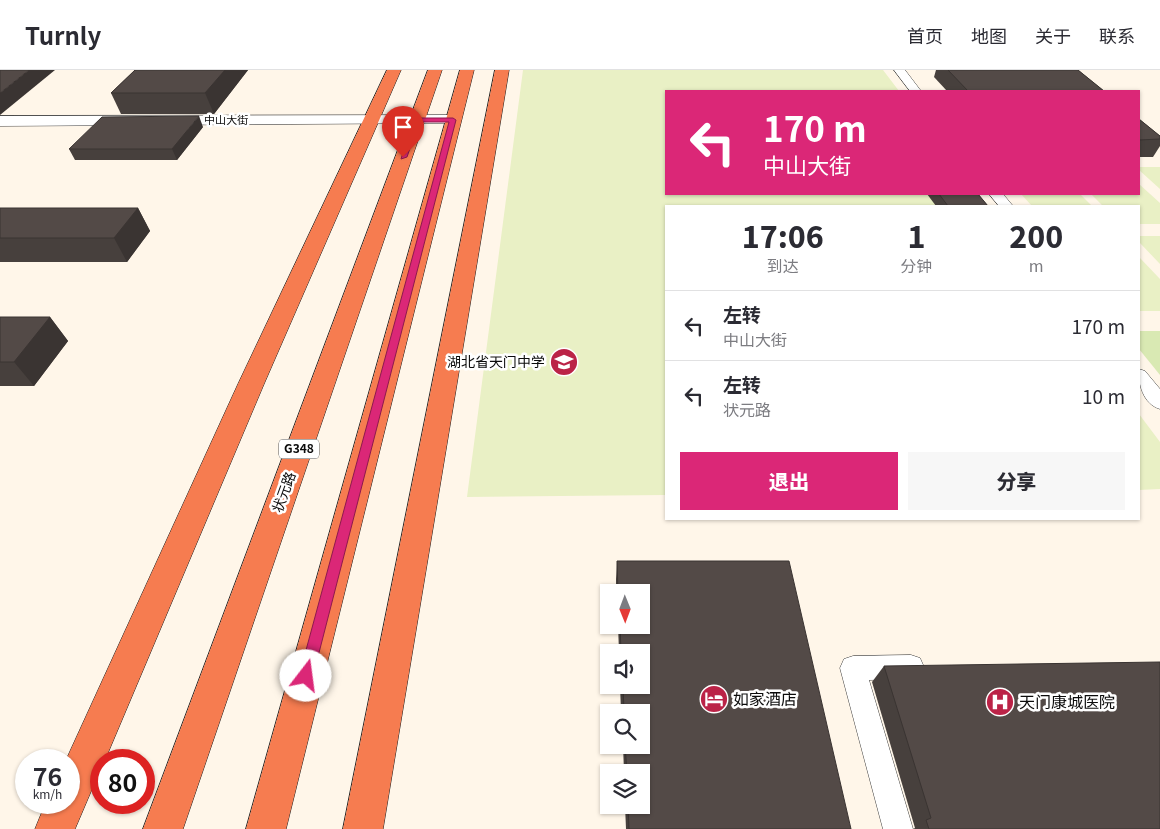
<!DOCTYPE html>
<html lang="zh">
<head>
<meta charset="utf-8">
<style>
	:root { --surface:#fff; --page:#f7f7f7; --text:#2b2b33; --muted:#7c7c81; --line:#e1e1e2; --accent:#db2777 }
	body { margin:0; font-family:Georgia,"Noto Sans SC",serif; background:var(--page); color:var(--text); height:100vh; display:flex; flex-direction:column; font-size:19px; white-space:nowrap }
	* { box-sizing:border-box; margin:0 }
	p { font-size:16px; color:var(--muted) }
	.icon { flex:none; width:28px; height:28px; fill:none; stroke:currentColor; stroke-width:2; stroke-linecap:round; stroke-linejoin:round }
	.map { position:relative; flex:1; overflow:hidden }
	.details { position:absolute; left:665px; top:135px; width:475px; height:315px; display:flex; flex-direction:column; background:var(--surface); border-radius:0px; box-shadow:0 1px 4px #0004 }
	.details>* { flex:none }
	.top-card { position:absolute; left:665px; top:20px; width:475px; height:105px; border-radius:0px; box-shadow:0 1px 4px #0004; background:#db2777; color:#fff; overflow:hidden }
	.needle { width:32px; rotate:179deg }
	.buttons { position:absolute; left:600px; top:514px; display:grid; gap:10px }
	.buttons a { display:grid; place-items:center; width:50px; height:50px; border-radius:0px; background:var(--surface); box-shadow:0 1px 4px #0004; font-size:25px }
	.speed { position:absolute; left:15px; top:679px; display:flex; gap:10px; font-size:25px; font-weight:700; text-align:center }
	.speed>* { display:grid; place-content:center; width:65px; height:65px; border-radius:50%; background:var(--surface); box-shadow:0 1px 4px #0004; line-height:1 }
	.speed small { font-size:12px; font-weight:400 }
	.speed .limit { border:8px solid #d22; background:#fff; color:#111 }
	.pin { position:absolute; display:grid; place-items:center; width:42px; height:42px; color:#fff; margin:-51px -21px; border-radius:50% 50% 50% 0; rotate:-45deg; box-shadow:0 0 5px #0007 }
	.pin .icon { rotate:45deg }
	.me { position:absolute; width:55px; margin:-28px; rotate:15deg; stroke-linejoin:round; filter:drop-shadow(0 0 4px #0008) }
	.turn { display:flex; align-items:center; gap:18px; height:105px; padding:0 15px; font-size:22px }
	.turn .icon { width:65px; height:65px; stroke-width:2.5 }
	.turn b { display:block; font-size:35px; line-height:42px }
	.eta { display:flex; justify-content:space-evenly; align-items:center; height:85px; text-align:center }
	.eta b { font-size:30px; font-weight:800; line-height:35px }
	.button { display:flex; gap:10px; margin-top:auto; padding:10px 15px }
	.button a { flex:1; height:58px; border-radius:0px; background:var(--accent); color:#fff; font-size:20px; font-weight:800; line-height:58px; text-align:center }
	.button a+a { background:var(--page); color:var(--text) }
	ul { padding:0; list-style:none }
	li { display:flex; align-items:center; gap:15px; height:70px; padding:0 15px; border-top:1px solid var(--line) }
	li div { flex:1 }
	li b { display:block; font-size:19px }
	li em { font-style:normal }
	header { display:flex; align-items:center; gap:30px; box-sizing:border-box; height:70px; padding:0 25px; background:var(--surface); border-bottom:1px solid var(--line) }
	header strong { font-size:24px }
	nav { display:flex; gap:28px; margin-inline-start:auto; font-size:18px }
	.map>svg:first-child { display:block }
	.green { fill:#d9e9b3 }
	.pitch { fill:#e9f0c5 }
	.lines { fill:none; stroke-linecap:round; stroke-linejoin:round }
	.lane-casing { stroke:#3e3e3e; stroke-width:1 }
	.street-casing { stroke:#3e3e3e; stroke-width:1 }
	.highway-casing { stroke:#1c1c1c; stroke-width:1 }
	.lane { fill:#fff; fill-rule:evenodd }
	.street { fill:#fff; fill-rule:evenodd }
	.highway { fill:#f67c50; fill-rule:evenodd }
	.wall { fill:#47403d }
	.shaded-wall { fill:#3a3432 }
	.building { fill:#534a47; stroke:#3a3432 }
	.route { fill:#db2777; stroke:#8e194d }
	.labels { text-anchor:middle; stroke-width:5; stroke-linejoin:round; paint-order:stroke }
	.far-street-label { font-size:11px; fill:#0b0b0b; stroke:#fff }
	.shield { fill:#fff; stroke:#545454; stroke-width:1 }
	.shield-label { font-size:12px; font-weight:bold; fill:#0b0b0b }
	.poi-label { font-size:14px; fill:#0b0b0b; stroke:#fff; text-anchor:end }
	.street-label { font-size:14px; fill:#0b0b0b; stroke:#fff }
	.near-poi-label { font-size:16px; fill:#0b0b0b; stroke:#fff; text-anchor:start }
</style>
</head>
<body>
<header>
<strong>Turnly</strong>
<nav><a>首页</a><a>地图</a><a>关于</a><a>联系</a></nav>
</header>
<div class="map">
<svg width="1160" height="759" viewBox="0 0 1160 759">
	<rect width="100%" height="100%" fill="#fff6e9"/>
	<!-- green -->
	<path class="green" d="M1139,261H1160V305L1139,279Z"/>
	<!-- pitch -->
	<g class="pitch">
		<path d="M523,0H883L899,21H666V124H975L985,136H666V425L467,427Z"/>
		<path d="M1139,97H1160V119L1139,100Z"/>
		<path d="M1139,114L1160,133V154H1139V136H1103L1091,124H1139Z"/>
		<path d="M1021,124H1080L1092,136H1032Z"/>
		<path d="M1139,166H1160V194L1139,172Z"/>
		<path d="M1139,187L1160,209V241H1139Z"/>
		<path d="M1139,344L1160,372V419L1139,420Z"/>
	</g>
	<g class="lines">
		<defs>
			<g id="lane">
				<path d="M894,0H905L921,21H910Z"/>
				<path d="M989,124H1003L1013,136H999Z"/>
				<path d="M1139,299L1145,301L1160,319V339C1143,334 1138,314 1139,299Z"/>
				<path d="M911,585L920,588L924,597L920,606L911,609L869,610L913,759H883L840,598L844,589L853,586Z"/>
			</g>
			<path id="street" d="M453,45L459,47L461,50L459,53L0,56V46Z"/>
			<g id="highway">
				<path d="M387,0H401L264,314L105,690H101V698L75,759H35L46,732H69V690H66L238,314Z"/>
				<path d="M428,0H442L183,759H143Z"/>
				<path d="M460,0H474L286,759H246Z"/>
				<path d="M495,0H509L383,759H343Z"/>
			</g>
		</defs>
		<!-- lane casing -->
		<use href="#lane" class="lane-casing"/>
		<!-- street casing -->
		<use href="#street" class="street-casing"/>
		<!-- highway casing -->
		<use href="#highway" class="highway-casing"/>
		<!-- lane -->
		<use href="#lane" class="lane"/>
		<!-- street -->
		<use href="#street" class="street"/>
		<!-- highway -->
		<use href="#highway" class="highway"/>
	</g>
	<!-- wall -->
	<g class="wall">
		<path d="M135,0H248L214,44H121L111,23Z"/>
		<path d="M936,0H1078L1104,21H947L934,7Z"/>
		<path d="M1139,49L1160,66V76L1153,87H1139Z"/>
		<path d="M203,57L177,90H75L69,79Z"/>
		<path d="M927,124H978L988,136H936Z"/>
		<path d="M0,138H138L150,161L127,192H0Z"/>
		<path d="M0,247H50L68,271L34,316H0Z"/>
		<path d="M617,491L851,759H626L625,735H641V702H624L623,675H641V642H621L620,615H641V582H619L618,555H641V522H616V509Z"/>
		<path d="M884,596L1160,759H913L915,758L872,612Z"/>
	</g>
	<!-- shaded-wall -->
	<g class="shaded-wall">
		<path d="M29,0H55L0,45V23Z"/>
		<path d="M225,0H248L214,44L205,23Z"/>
		<path d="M199,46L203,57L177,90L172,79Z"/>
		<path d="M138,138L150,161L127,192L114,168Z"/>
		<path d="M50,247L68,271L34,316L14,292Z"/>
	</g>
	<!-- building -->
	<g class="building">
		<path d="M0,0H29L0,23Z"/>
		<path d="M135,0H225L205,23H111Z"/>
		<path d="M948,0H1078L1104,21H968Z"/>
		<path d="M199,46L172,79H69L102,47Z"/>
		<path d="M1139,49L1160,66V69L1139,70Z"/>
		<path d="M939,124H978L988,136H948Z"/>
		<path d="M0,138H138L114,168H0Z"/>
		<path d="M0,247H50L14,292H0Z"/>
		<path d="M617,491H789L851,759H629L628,735H641V702H627L625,675H641V642H624L623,615H641V582H621L620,555H641V522H618Z"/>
		<path d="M1160,592V759H929L926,750L931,748L884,596Z"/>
	</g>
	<!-- route -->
	<path class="route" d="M414,48H453L456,50L313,606L311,611L306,613L301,611L299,606L449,52H419L407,87L401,89Z"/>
	<!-- icons -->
	<defs>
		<symbol id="school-disc" viewBox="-11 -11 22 22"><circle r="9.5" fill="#bb2347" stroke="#fff"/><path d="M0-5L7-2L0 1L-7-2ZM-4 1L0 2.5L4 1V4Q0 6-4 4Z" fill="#fff"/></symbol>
		<symbol id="hotel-disc" viewBox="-11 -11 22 22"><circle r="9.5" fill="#bb2347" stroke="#fff"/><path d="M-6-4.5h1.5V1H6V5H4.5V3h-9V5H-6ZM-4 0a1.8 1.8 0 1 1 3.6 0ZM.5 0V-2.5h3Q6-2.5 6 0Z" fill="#fff"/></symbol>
		<symbol id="hospital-disc" viewBox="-11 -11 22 22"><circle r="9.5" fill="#bb2347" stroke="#fff"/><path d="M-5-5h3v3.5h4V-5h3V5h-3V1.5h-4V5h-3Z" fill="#fff"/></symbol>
	</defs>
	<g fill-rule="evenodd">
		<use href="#school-disc" x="548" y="276" width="32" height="32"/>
		<use href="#hotel-disc" x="698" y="613" width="32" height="32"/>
		<use href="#hospital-disc" x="984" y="616" width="32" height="32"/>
	</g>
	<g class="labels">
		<!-- far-street labels -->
		<g class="far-street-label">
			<text x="226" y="54">中山大街</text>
		</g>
		<!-- shield labels -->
		<rect class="shield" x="279" y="369.5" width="40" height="19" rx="4"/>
		<g class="shield-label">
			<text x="299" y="383">G348</text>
		</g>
		<!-- poi labels -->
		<g class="poi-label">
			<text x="545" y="297">湖北省天门中学</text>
		</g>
		<!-- street labels -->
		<g class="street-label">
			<text transform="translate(284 422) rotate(-70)" y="5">状元路</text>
		</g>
		<!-- near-poi labels -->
		<g class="near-poi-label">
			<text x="733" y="635">如家酒店</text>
			<text x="1019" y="638">天门康城医院</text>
		</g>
	</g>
</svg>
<div class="buttons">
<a><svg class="needle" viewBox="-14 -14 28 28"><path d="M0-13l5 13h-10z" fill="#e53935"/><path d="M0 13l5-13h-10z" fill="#7c7c81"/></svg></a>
<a><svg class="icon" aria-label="sound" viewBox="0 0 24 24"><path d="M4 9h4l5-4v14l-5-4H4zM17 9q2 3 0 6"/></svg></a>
<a><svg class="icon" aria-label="search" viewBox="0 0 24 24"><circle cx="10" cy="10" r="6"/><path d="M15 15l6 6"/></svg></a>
<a><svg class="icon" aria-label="layers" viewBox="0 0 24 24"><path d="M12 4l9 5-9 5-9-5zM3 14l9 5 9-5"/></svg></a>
</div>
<div class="speed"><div>76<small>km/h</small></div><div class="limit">80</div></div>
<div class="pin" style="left:403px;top:87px;background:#d93025"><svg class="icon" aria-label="arrive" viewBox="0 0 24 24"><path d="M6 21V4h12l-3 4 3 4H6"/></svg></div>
<svg class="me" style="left:306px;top:606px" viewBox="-20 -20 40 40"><circle r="19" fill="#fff"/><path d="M0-13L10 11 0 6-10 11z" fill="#db2777"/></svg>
<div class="top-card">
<div class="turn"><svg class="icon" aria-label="left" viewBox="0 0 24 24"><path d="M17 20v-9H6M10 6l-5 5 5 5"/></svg><div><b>170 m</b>中山大街</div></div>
</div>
<section class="details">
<div class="eta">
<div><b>17:06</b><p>到达</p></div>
<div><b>1</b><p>分钟</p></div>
<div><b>200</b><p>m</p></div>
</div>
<ul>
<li><svg class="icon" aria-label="left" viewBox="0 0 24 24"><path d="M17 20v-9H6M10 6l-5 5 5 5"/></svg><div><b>左转</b><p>中山大街</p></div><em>170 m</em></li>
<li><svg class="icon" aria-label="left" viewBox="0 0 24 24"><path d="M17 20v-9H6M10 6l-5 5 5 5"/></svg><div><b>左转</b><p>状元路</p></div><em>10 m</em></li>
</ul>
<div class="button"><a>退出</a><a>分享</a></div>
</section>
</div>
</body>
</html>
